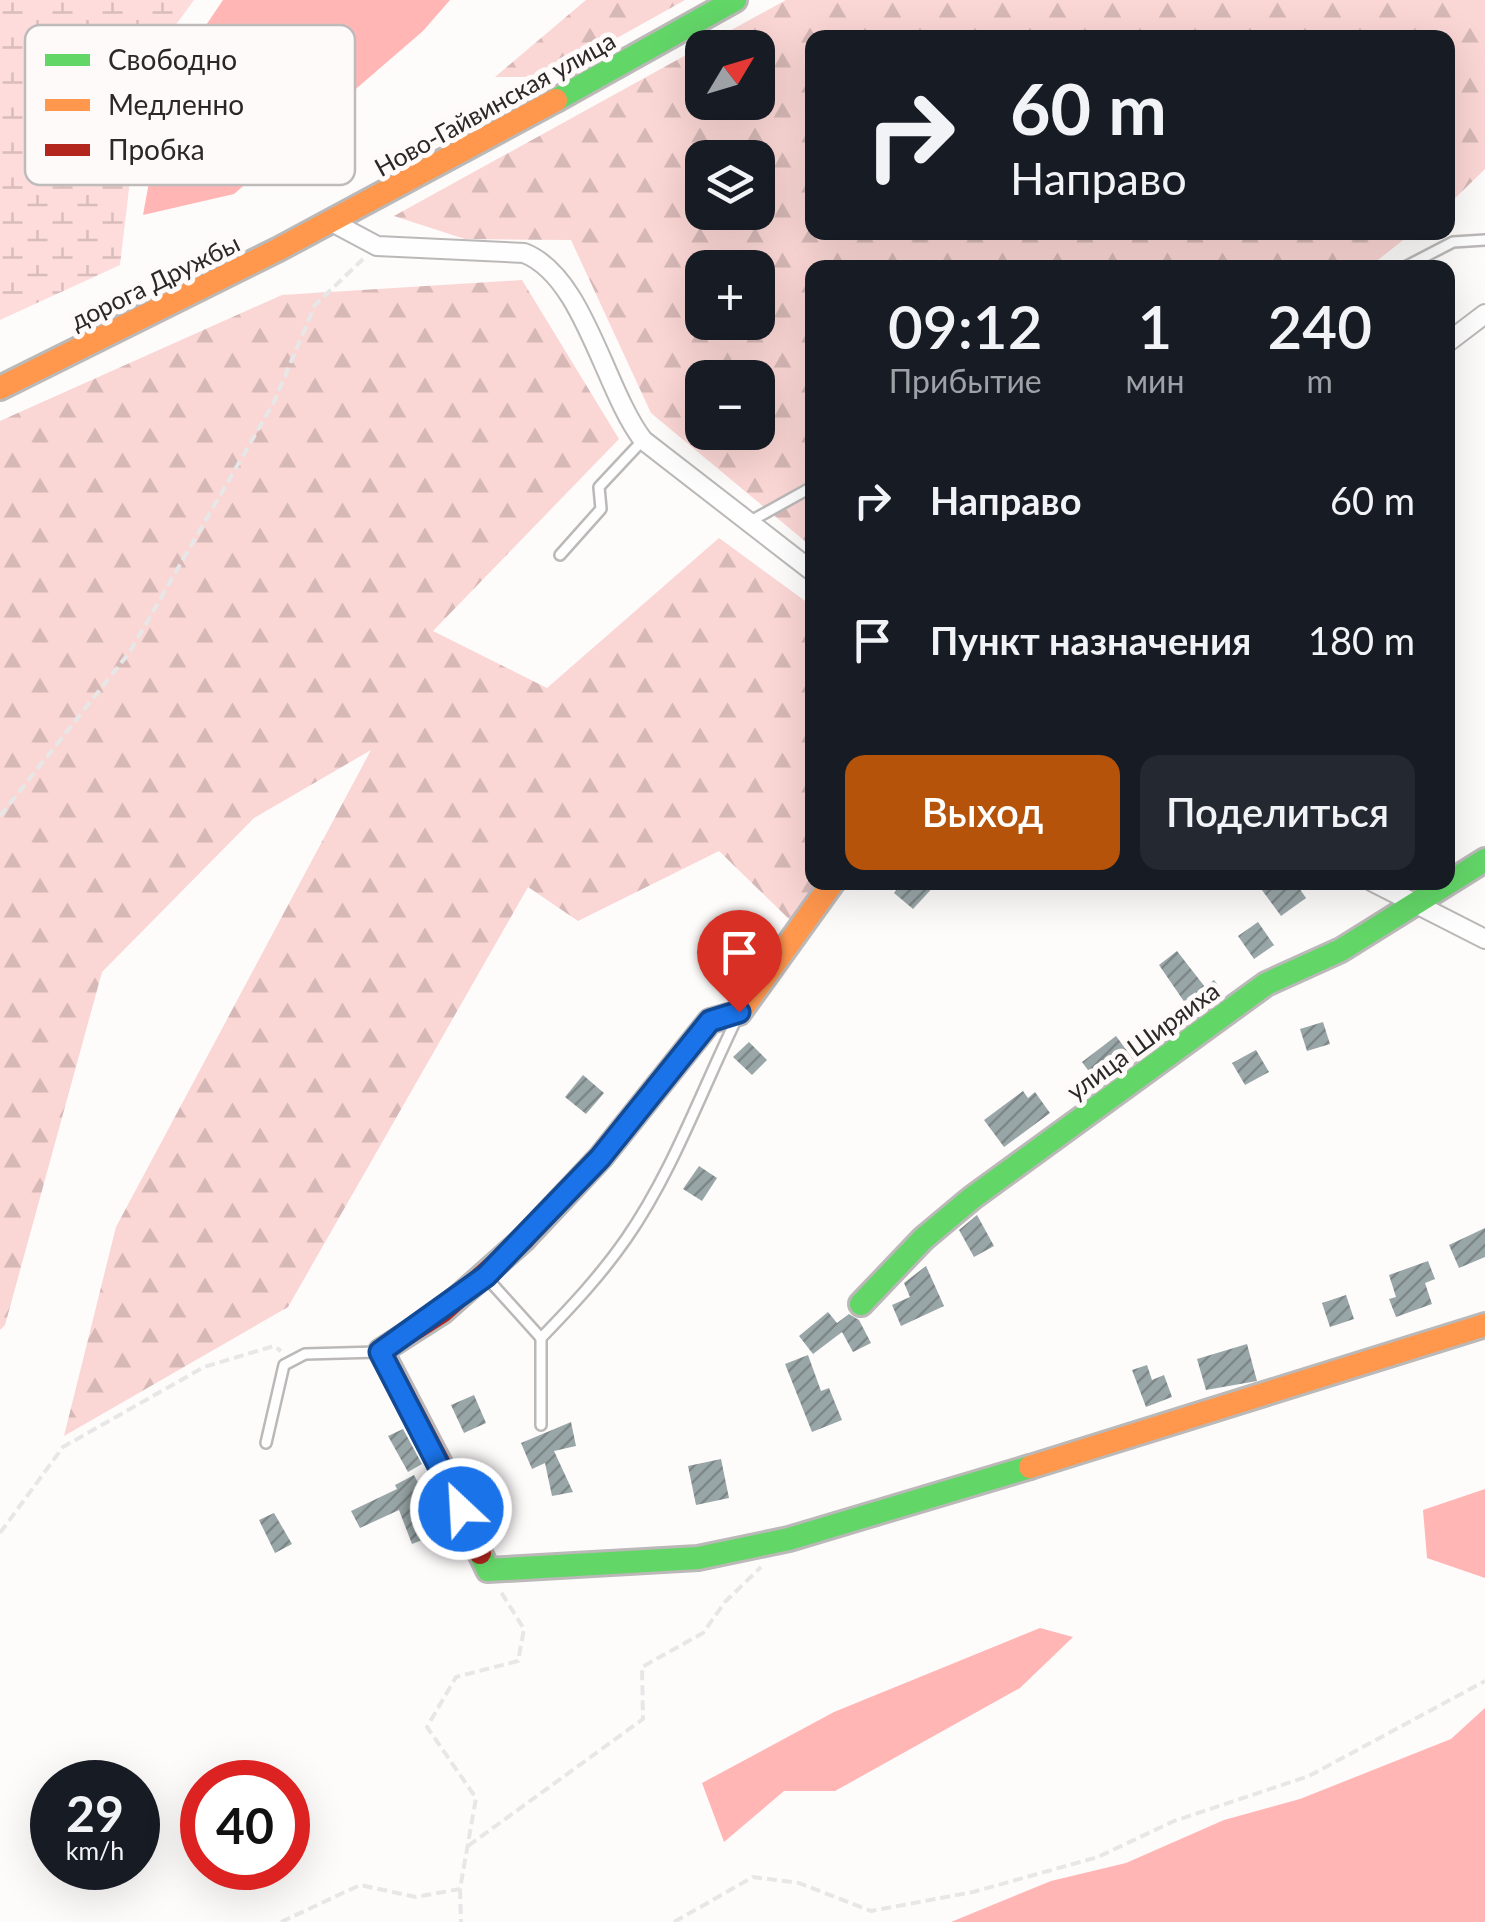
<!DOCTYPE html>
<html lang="ru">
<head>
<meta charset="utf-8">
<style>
	:root { --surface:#171b24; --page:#242831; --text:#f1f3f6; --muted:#9ea1a6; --accent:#b45309 }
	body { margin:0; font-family:Lato,sans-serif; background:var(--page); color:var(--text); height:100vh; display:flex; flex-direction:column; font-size:38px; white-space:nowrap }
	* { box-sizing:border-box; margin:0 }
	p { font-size:32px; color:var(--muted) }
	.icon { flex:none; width:55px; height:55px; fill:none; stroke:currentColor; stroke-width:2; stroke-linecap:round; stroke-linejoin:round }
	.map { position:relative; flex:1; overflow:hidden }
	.side { position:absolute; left:805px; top:260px; width:650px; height:630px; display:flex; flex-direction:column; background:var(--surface); border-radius:20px; box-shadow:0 10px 40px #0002 }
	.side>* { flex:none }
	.hud { position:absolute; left:805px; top:30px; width:650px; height:210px; border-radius:20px; box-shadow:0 10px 40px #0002; background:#171b24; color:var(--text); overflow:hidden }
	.needle { width:65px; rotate:52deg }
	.tools { position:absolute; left:685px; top:30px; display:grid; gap:20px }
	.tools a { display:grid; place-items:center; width:90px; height:90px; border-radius:20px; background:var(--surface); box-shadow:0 10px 40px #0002; font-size:50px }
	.speed { position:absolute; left:30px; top:1760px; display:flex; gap:20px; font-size:50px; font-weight:700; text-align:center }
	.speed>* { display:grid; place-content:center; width:130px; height:130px; border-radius:50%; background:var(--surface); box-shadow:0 10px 40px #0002; line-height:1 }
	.speed small { font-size:25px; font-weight:400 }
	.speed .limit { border:15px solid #d22; background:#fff; color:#111 }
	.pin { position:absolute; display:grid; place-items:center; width:85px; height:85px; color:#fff; margin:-102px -42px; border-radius:50% 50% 50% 0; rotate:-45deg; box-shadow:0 0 10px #0007 }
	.pin .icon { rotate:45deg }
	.me { position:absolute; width:110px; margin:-55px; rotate:335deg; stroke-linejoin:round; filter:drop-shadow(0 0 8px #0008) }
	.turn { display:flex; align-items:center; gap:35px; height:210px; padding:0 40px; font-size:45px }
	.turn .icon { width:130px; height:130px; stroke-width:2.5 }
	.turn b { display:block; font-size:70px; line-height:85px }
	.eta { display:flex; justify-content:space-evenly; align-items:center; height:170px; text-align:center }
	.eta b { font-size:60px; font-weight:600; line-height:70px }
	.primary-button { display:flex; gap:20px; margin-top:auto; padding:20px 40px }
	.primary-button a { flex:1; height:115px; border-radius:20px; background:var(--accent); color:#fff; font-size:40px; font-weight:600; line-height:115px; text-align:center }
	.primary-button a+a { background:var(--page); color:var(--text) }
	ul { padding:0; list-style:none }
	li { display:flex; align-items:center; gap:30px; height:140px; padding:0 40px }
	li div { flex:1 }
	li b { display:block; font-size:38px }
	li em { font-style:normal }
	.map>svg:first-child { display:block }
	.forest { fill:url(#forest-firs); fill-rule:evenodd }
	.wetland { fill:url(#wetland-marsh) }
	.water { fill:#ffb6b5 }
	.building { fill:url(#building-hatch) }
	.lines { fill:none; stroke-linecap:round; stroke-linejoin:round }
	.lane-casing { stroke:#bbb8b8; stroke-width:14 }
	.street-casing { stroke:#bbb8b8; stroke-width:22 }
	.fast-casing { stroke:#bbb8b8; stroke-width:28 }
	.slow-casing { stroke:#bbb8b8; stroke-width:28 }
	.jam-casing { stroke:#bbb8b8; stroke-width:28 }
	.path { stroke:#e7e7e7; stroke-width:4; stroke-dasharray:10 5; stroke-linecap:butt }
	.lane { stroke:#fffefe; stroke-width:9 }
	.street { stroke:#fffefe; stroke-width:18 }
	.fast { stroke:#63d668; stroke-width:22 }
	.slow { stroke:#ff974d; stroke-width:22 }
	.jam { stroke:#b3261e; stroke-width:22 }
	.route-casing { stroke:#114b97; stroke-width:25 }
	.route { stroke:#1a73e8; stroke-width:18 }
	.labels { text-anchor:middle; stroke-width:10; stroke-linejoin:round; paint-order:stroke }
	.street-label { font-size:25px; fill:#2b2828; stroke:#fffafa }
	.key { fill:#fffafa; stroke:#bfbbbb; stroke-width:2.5 }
	.key-label { font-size:28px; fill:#2b2828 }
</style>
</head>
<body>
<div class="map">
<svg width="1485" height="1922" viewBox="0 0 1485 1922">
	<defs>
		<pattern id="forest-firs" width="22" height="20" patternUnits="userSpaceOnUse" patternTransform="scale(2.5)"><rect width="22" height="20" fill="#fad6d4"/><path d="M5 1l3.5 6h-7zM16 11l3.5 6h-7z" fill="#d6b8b6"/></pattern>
		<pattern id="wetland-marsh" width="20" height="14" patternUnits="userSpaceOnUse" patternTransform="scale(2.5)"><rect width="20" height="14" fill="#fddcdb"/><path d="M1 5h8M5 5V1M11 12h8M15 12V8" fill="none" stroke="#d9bdbc"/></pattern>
		<pattern id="building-hatch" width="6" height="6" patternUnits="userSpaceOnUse" patternTransform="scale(2.5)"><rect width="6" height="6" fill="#99a6a7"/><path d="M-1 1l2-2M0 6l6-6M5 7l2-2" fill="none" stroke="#7d8788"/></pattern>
	</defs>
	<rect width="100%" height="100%" fill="#fefbfb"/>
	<!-- forest -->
	<g class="forest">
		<path d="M586,0H685L547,77H495Z"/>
		<path d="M786,0H1485V169L1448,205V38H812V232L1412,233L1369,267L812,268V547L651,413L571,240L465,239L394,216ZM702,48H758V102H702ZM702,158H758V212H702ZM702,268H758V322H702ZM702,378H758V432H702Z"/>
		<path d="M522,280L619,439L433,631L547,688L719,538L812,606V882L819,883L791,921L719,851L578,921L528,887L288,1307L64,1436L116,1227L371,750L254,818L102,972L5,1325L0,1330V421L282,295Z"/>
	</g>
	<!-- wetland -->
	<path class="wetland" d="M0,0H194L143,70L120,265L0,320Z"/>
	<!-- water -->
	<g class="water">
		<path d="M223,0H450L423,31L234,194L143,215L167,83Z"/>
		<path d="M1485,1489V1578L1427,1558L1423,1510Z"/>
		<path d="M1040,1628L1073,1637L1020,1688L835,1791H784L724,1842L702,1783L834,1712Z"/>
		<path d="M1485,1708V1922H951L1051,1881L1126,1863L1224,1820L1300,1799L1451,1739Z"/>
	</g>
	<!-- building -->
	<g class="building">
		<path d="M902,882H938L913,909L894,893Z"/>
		<path d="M1256,882H1295L1306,898L1281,916Z"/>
		<path d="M1258,922L1274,945L1254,959L1238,936Z"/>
		<path d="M1177,951L1205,987L1214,980L1224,993L1194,1016L1159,965Z"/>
		<path d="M1323,1022L1330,1044L1307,1051L1300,1029Z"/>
		<path d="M1116,1036L1134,1060L1099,1085L1082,1062Z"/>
		<path d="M749,1042L767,1060L752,1075L733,1057Z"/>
		<path d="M1256,1050L1269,1072L1245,1085L1232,1063Z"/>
		<path d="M583,1075L604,1093L586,1114L565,1097Z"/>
		<path d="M1023,1091L1028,1098L1035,1092L1050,1113L1004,1147L984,1120Z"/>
		<path d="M699,1166L717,1178L702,1201L683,1189Z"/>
		<path d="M977,1215L994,1246L974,1257L959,1230Z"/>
		<path d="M1485,1228V1257L1459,1268L1449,1245Z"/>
		<path d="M1428,1261L1435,1279L1425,1283L1432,1304L1396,1317L1389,1299L1396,1297L1389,1275Z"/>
		<path d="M926,1266L944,1306L901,1326L892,1305L910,1297L904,1283Z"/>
		<path d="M1346,1295L1354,1319L1330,1327L1322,1303Z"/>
		<path d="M828,1312L837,1323L849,1314L859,1320L871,1343L853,1352L842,1332L813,1354L799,1336Z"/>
		<path d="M1247,1344L1257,1381L1206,1390L1197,1359Z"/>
		<path d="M808,1355L821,1391L829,1388L842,1420L812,1432L785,1364Z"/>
		<path d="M1147,1365L1152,1380L1164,1375L1172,1397L1146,1407L1132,1370Z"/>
		<path d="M474,1395L486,1423L464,1433L451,1405Z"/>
		<path d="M571,1422L576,1446L554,1451L573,1492L552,1496L545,1463L532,1469L521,1443Z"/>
		<path d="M403,1429L422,1464L408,1472L388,1436Z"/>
		<path d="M721,1459L729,1498L696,1505L688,1466Z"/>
		<path d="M414,1475L440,1525L432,1528L435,1535L412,1544L399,1510L360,1528L351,1511L397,1489L395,1485Z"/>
		<path d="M274,1513L292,1544L275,1553L259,1520Z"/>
	</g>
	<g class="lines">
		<defs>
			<g id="lane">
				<path d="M1403,268L1453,242L1485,240"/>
				<path d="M749,522L812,487"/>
				<path d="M560,555L601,509L599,487L643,440"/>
				<path d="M486,1277L541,1338"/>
				<path d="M541,1425V1338C572,1306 601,1275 626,1239C672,1173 701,1092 736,1020"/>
				<path d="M266,1443L284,1365L305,1354L378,1352"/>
			</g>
			<g id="street">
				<path d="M332,222L377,246L524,253C584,276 604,389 643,440L812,571"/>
				<path d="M1448,342L1485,314"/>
				<path d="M1373,882L1485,939"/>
			</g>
			<g id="fast">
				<path d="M556,100L735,0"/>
				<path d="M861,1304L923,1239L972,1198L1266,984L1341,950L1485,860"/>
				<path d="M480,1553L488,1570L698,1558L789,1539L1030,1467"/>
			</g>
			<g id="slow">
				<path d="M0,388L279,249L556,100"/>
				<path d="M524,1239L601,1157L710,1021L739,1013L833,882"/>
				<path d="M1030,1467L1485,1325"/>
			</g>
			<path id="jam" d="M480,1553L448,1479L381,1351L442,1312L524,1239"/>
		</defs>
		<!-- lane casing -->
		<use href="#lane" class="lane-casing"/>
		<!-- street casing -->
		<use href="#street" class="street-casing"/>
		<!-- fast casing -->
		<use href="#fast" class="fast-casing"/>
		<!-- slow casing -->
		<use href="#slow" class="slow-casing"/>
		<!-- jam casing -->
		<use href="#jam" class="jam-casing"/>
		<!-- path -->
		<g class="path">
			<path d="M0,816L129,653L274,402L315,305L363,259"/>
			<path d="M0,1533L63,1447L204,1367L274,1346L281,1351"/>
			<path d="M468,1846L643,1719L642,1667L703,1633L725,1602L761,1567"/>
			<path d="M460,1889L461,1922"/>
			<path d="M281,1922L360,1885L416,1897L460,1889L476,1798L427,1727L456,1677L518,1661L524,1629L501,1592"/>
			<path d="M674,1922L753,1877L799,1883L871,1911L973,1892L1098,1857L1174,1821L1309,1776L1485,1681"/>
		</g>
		<!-- lane -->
		<use href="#lane" class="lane"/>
		<!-- street -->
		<use href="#street" class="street"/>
		<!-- fast -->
		<use href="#fast" class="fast"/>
		<!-- slow -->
		<use href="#slow" class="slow"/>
		<!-- jam -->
		<use href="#jam" class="jam"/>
	</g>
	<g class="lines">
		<defs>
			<path id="route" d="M461,1509L380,1352L486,1276L600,1158L710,1021L739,1012"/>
		</defs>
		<!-- route casing -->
		<use href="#route" class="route-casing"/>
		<!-- route -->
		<use href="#route" class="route"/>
	</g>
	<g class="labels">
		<!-- street labels -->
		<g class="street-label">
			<text transform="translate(495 104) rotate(-29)" y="9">Ново-Гайвинская улица</text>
			<text transform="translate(155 282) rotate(-26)" y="9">дорога Дружбы</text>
			<text transform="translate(1143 1041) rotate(-36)" y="9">улица Ширяиха</text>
		</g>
	</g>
	<!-- legend -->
	<rect x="25" y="25" width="330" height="160" rx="15" class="key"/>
	<rect x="45" y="54" width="45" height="12" fill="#63d668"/>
	<rect x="45" y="99" width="45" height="12" fill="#ff974d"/>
	<rect x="45" y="144" width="45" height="12" fill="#b3261e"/>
	<g class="key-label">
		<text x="108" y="70">Свободно</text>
		<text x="108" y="115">Медленно</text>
		<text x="108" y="160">Пробка</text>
	</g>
</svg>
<div class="tools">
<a><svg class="needle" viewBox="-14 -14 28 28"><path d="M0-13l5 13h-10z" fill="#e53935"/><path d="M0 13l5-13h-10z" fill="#9ea1a6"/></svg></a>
<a><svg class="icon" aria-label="layers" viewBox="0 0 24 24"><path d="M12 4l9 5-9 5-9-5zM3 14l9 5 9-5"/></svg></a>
<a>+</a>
<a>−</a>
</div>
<div class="speed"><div>29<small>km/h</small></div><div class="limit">40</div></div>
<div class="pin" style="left:739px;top:1012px;background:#d93025"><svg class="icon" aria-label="arrive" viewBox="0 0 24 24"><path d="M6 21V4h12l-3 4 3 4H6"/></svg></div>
<svg class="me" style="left:461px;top:1509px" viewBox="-20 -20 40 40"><circle r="17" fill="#1a73e8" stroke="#fff" stroke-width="3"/><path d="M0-11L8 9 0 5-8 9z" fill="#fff"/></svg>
<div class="hud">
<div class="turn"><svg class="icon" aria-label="right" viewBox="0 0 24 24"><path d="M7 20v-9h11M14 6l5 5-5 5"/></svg><div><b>60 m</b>Направо</div></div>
</div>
<section class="side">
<div class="eta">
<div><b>09:12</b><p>Прибытие</p></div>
<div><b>1</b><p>мин</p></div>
<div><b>240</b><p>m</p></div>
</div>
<ul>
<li><svg class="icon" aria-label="right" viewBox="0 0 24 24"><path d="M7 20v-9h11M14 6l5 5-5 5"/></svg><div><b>Направо</b></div><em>60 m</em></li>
<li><svg class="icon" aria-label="arrive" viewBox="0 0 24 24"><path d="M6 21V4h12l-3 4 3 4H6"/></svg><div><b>Пункт назначения</b></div><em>180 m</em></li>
</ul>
<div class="primary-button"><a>Выход</a><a>Поделиться</a></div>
</section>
</div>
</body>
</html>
